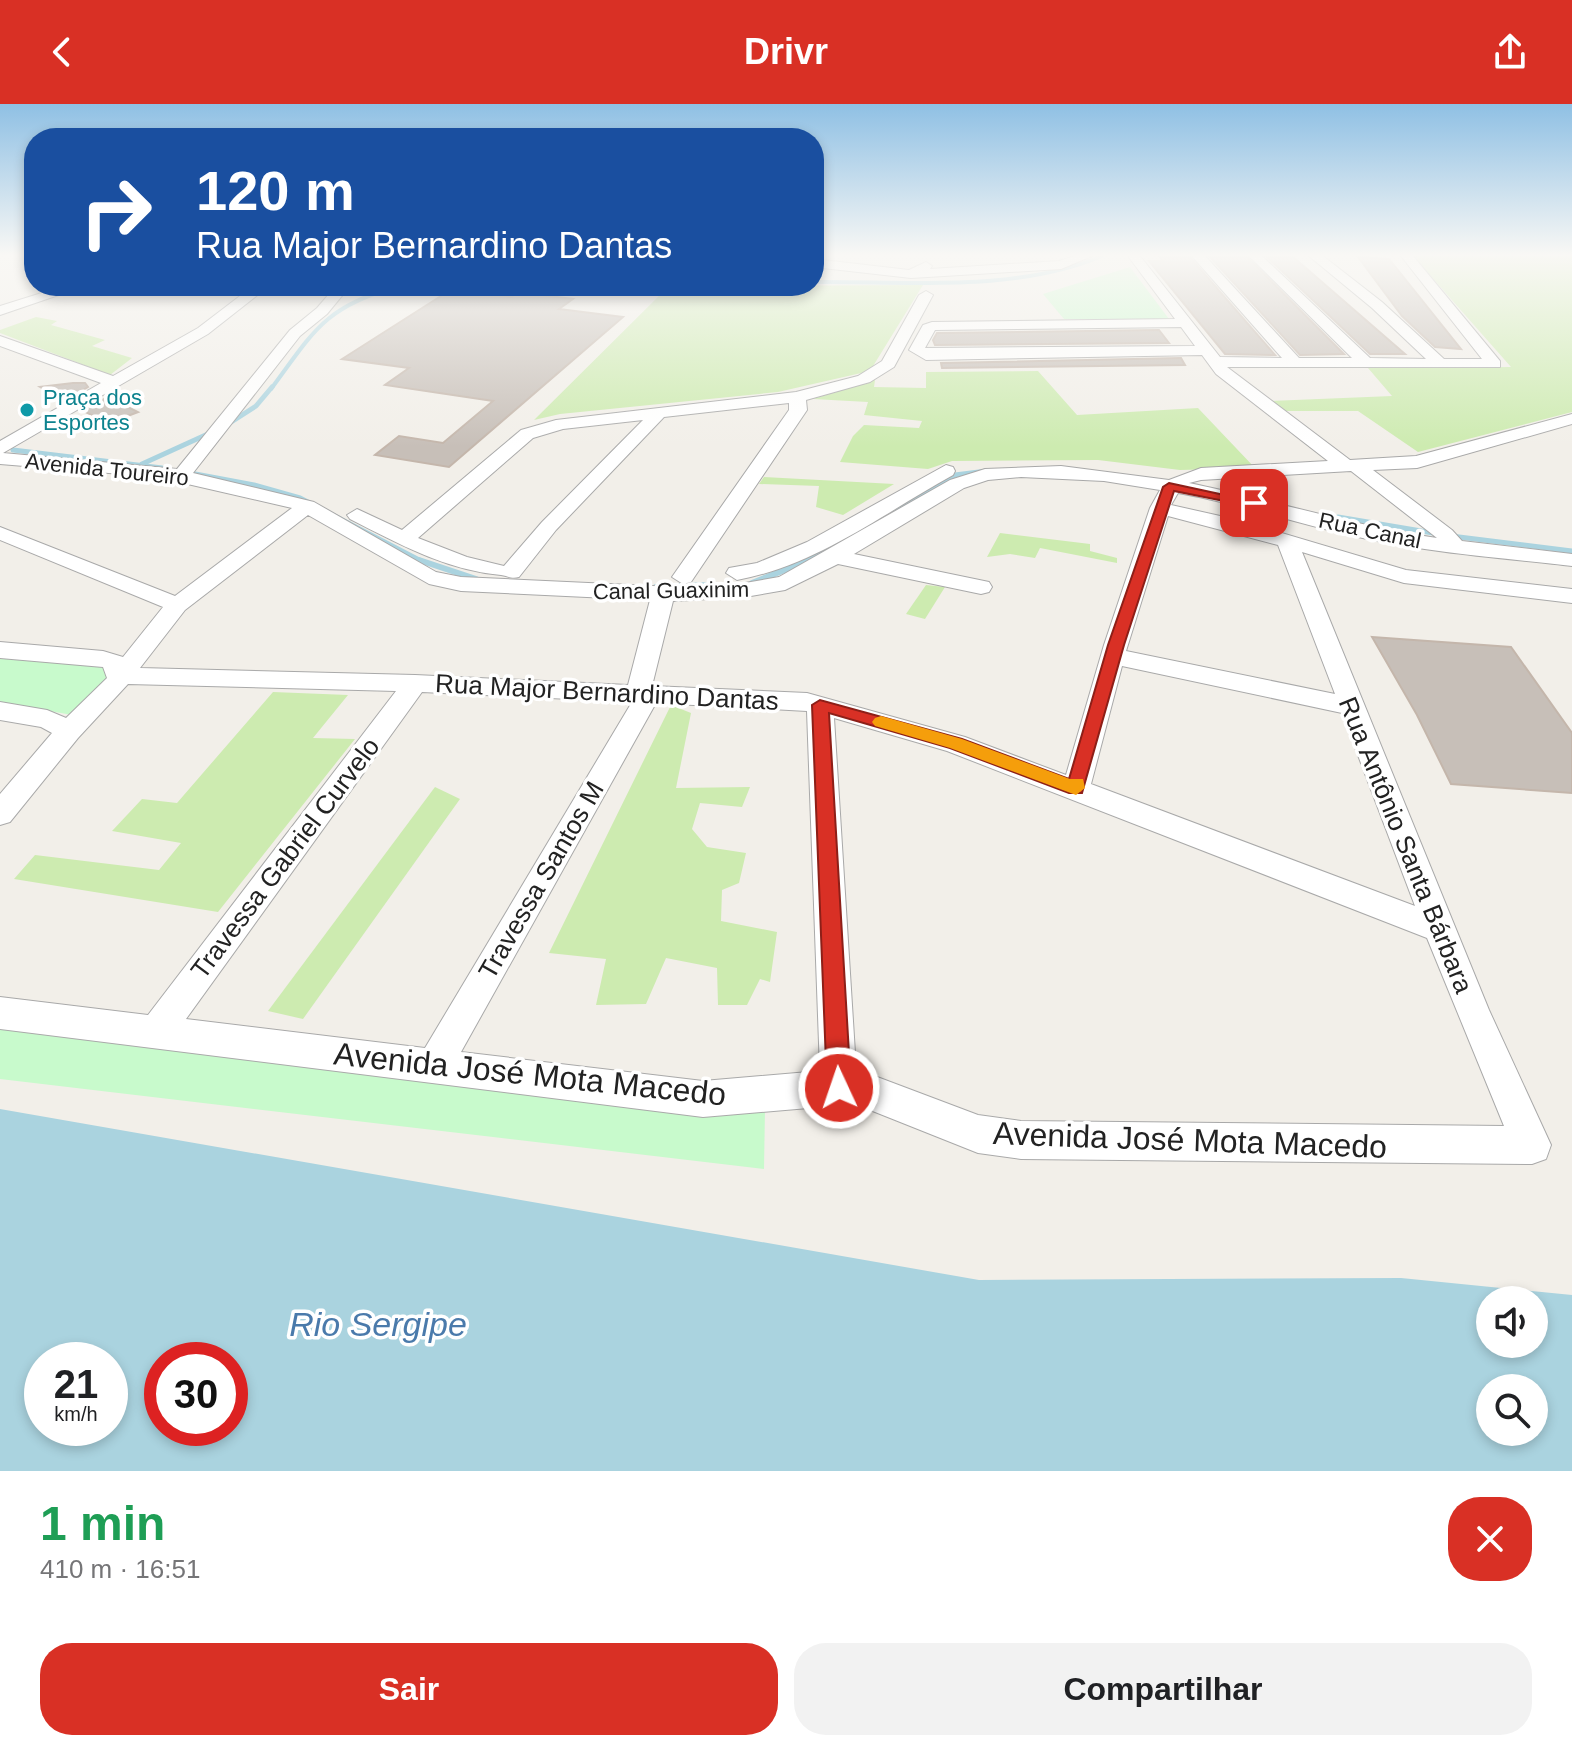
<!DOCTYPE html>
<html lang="pt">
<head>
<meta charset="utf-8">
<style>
	:root { --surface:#fff; --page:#f2f2f2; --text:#202124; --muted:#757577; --accent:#d93025 }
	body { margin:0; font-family:Arial,sans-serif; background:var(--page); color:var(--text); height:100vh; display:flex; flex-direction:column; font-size:30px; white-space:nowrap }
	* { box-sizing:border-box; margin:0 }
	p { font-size:26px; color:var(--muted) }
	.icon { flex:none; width:44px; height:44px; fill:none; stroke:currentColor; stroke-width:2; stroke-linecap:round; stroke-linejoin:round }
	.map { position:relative; height:1367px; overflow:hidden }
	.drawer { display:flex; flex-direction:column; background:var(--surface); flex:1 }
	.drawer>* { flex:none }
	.top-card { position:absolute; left:24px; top:24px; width:800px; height:168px; border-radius:32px; box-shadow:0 4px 12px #0003; background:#1a4fa0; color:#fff; overflow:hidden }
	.tools { position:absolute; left:1476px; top:1182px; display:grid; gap:16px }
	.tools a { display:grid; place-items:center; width:72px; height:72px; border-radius:50%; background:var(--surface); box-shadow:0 4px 12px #0003; font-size:40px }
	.speed { position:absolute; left:24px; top:1238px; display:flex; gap:16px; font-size:40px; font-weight:700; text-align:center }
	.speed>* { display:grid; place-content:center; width:104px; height:104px; border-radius:50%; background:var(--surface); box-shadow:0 4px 12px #0003; line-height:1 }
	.speed small { font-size:20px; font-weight:400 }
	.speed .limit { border:12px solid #d22; background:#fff; color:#111 }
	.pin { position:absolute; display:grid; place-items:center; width:68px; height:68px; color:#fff; margin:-34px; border-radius:16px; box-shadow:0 4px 12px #0006 }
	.me { position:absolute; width:88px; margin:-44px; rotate:357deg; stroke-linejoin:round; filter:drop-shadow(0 0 6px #0008) }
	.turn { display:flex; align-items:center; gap:28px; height:168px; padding:0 40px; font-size:36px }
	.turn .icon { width:104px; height:104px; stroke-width:2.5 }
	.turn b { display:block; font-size:56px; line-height:68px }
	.round { display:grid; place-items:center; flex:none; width:84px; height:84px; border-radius:32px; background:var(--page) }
	.overview { display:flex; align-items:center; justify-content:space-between; height:136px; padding:0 40px }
	h1 { font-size:48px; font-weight:700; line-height:60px; color:#1e9e55 }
	.button { display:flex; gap:16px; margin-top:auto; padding:16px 40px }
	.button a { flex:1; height:92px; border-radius:32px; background:var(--accent); color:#fff; font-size:32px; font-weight:700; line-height:92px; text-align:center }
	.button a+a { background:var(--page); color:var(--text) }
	header { display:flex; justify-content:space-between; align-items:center; height:104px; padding:0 40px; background:var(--accent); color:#fff; font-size:36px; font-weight:700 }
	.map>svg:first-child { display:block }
	.grass { fill:#cdebb0 }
	.park { fill:#c8facc }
	.water { fill:#aad3df; fill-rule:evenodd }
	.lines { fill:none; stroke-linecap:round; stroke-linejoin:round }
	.stream-far2 { stroke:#aad3df; stroke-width:4 }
	.stream-far1 { stroke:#aad3df; stroke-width:5 }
	.stream { stroke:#aad3df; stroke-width:6 }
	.building { fill:#c7bfb8; stroke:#c4b6ab; stroke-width:2 }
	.minor-casing { stroke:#a9a9a9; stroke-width:2 }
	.minor { fill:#fff; fill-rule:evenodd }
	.route { fill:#d93025; stroke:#8d1f18; stroke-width:2 }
	.slow { fill:#f59e0b }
	.culture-dot { fill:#0f9aa8; stroke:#fff; stroke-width:3 }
	.labels { text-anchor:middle; stroke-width:7; stroke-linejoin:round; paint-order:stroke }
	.far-culture-label { font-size:22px; fill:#0d838f; stroke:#fff; text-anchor:start }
	.far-street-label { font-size:22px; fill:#222; stroke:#fff }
	.street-label { font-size:26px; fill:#222; stroke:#fff }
	.near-street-label { font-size:32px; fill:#222; stroke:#fff }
	.near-water-label { font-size:34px; font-style:italic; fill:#4a7aab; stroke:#fff }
</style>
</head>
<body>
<header><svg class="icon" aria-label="back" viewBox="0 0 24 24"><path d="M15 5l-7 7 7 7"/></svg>Drivr<svg class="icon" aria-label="share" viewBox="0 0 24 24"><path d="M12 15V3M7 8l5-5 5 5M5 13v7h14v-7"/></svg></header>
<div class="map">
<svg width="1572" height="1367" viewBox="0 0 1572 1367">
	<rect width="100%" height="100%" fill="#f2efe9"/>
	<!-- grass -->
	<g class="grass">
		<path d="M1413,152H1572V308L1418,348L1358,307H1282L1270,297L1392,292L1368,264L1511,263Z"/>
		<path d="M923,181L870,267L778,288L560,310L534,316L669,182Z"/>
		<path d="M36,213L57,217L51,221L105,236L92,242L132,254L110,271L0,229V226Z"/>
		<path d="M1038,267L1077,311L1198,304L1255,364L1180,366L1098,356L952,357L928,365L840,358L853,332L864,321L919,324L922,317L864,311L868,298L813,295L875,276L874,283L926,284V268Z"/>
		<path d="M764,373L894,380L843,411L816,403L819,382L759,380Z"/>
		<path d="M1000,429L1090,440V447L1117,454V459L1040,444L1035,454L1010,450L987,453Z"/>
		<path d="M926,481L945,483L925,515L906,510Z"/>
		<path d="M273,588L348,591L313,634L355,635L218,808L14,775L35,751L159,766L181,739L112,727L142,695L177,699Z"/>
		<path d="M671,601L691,609L676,684L750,683L742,703L700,699L692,725L707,743L746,749L739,779L722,786L721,817L777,828L770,878L760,875L747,901H718L717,864L666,854L646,900L596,901L606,855L549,849Z"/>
		<path d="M435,683L460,695L303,915L268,907Z"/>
	</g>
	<!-- park -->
	<g class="park">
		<path d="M1130,163L1169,215H1064L1043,190Z"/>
		<path d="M0,551L92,558L115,565L72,611L0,598Z"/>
		<path d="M0,912L765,1005L764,1065L0,975Z"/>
	</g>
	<!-- water -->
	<path class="water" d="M0,1005L979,1176L1401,1174L1572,1191V1367H0ZM1490,1196H1534V1240H1490ZM42,1256H110V1324H42ZM162,1256H230V1324H162ZM1490,1284H1534V1328H1490Z"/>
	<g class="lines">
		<!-- stream-far2 -->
		<g class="stream-far2">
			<path d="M814,178C908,177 1014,189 1102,152"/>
			<path d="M271,285C314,227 324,203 398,182"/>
		</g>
		<!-- stream-far1 -->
		<g class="stream-far1">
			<path d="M225,322L256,302L272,283"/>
			<path d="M13,346L162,364"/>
			<path d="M142,360L210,329"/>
			<path d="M190,369L254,381L300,394L423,458"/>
			<path d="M894,406L955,371L987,367"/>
			<path d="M1338,413L1439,430"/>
			<path d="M1451,432L1572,447"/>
			<path d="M806,458L841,436"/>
		</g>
		<!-- stream -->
		<g class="stream">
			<path d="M419,456L476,475"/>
			<path d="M752,479L809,456"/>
			<path d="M656,483L712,481"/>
		</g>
	</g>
	<!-- building -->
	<g class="building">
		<path d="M1159,152H1189L1275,251L1225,250L1149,157H1163Z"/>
		<path d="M1209,152H1246L1344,250L1300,251Z"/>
		<path d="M1266,152H1292L1405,250H1370Z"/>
		<path d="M1358,153L1389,155L1461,245L1435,243L1402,212Z"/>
		<path d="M452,185L512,193L518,188L573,195L559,205L623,213L449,363L375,351L399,332L443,339L493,297L385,281L409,264L342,255Z"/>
		<path d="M1159,226L1169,239L935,241L933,236L937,229Z"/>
		<path d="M1181,254L1185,261L942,264L941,259Z"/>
		<path d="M73,279H85L88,283L64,297L40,283Z"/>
		<path d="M108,293L138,308L109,319L111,322L82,306Z"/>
		<path d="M1372,533L1511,543L1572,629V689L1451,680L1417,611Z"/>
	</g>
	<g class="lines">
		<defs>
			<g id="minor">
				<path d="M1075,152H1092L1061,165L911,174L814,163V155L909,166L926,158L932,162L930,165L1059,157Z"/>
				<path d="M1128,152H1140L1220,253L1282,254L1192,152H1205L1299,254H1352L1249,152H1262L1370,254L1426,255L1372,204L1309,152H1323L1382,198L1444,255H1482L1401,152H1413L1500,257V263H1227L1350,356L1416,352L1572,310V320L1417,364L1373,366L1452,426L1462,437L1572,450V462C1503,454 1435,449 1367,435C1303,422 1242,400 1178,389L1171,401L1238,416L1406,466L1572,485V499L1404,479L1302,448L1489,906L1551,1041L1546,1055L1532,1060L1021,1055L978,1049L855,1000L703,1013L0,925V893L148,911L396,587L128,580L78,634L10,718L0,721V690L52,629L41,623L0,616V598L47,606L66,614L107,574L103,563L0,554V538L103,547L123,553L163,503L0,436V423L175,492L292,404L157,373L0,360V337L101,279L0,242V232L113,272L198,224L253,182H269L208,230L3,349L177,365L290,226L317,204L336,182H350L327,210L300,232L193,369L314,398L436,468L461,473L674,483L745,479L779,473L950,376L985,365L1061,362L1169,376L1201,364L1328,357L1216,270L1202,251L926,256L909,246L923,221L932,218L1175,215ZM1181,223L1195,242L925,244L935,226ZM1351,367L1437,434C1353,422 1273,396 1189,379L1201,376ZM1021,373L1104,377L1160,386L1150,404L1104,541L1066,671L965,633L807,589L652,582L673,497L745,493L785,486L838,460L981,490L989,488L992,483L989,478L854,450L964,384L988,376ZM308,411L429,480L461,487L650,496L628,581L415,571L140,564L185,506ZM1168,412L1278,441L1335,590L1126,547ZM1122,562L1342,609L1415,802L1091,680ZM422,588L632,598L425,944L186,915ZM656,599L807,607L820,967L703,977L461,948ZM834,614L947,647L1427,834L1504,1022L1021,1017L978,1011L856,965Z"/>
				<path d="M64,182H85L0,211V202Z"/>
				<path d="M926,187L933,191L894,263L870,278L806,296L807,306L691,478L683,480L672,473L789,306V299L664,313L556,426L519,473C511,475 508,472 501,471C446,466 399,440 350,415L347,411L357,405L402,426L521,326L556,316L796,288L858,272L882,257L919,191ZM643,316L542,418L504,462L467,453L418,434L533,334L563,325Z"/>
				<path d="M946,361L953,363L955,367L953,371C882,410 818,461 737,476L726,469L729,464L757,459L807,438Z"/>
			</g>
		</defs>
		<!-- minor casing -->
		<use href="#minor" class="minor-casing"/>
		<!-- minor -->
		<use href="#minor" class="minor"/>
	</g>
	<!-- sky -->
	<linearGradient id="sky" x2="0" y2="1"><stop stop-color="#8fc0e4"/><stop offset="0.44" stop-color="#f9f8f5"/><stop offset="1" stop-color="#f9f8f5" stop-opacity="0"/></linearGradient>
	<rect width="1572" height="343" fill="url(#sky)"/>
	<!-- route -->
	<path class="route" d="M1169,379L1261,399L1254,403L1174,387L1124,541L1082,689H1069L950,644L829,609L851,984L847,992L839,995L830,992L827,984L812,601L820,596L962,635L1069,675L1108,541L1163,383Z"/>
	<!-- slow -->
	<path class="slow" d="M881,612L962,635L1070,675H1083L1085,684L1076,691L950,644L875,622L872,618L875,614Z"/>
	<!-- markers -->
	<circle class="culture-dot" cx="27" cy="306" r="8"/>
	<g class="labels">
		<!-- far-culture labels -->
		<g class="far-culture-label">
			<text x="43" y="301">Praça dos<tspan x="43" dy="25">Esportes</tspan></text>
		</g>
		<!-- far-street labels -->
		<g class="far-street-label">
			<text transform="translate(107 365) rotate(6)" y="8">Avenida Toureiro</text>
			<text transform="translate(1370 426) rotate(12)" y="8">Rua Canal</text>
			<text transform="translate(671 486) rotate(-1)" y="8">Canal Guaxinim</text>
		</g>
		<!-- street labels -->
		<g class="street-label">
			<text transform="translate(607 588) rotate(3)" y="9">Rua Major Bernardino Dantas</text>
			<text transform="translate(1406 741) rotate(68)" y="9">Rua Antônio Santa Bárbara</text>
			<text transform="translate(285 754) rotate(-53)" y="9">Travessa Gabriel Curvelo</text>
			<text transform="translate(541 776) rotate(-60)" y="9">Travessa Santos M</text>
		</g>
		<!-- near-street labels -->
		<g class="near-street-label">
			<text transform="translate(530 970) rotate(6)" y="11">Avenida José Mota Macedo</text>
			<text transform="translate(1190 1036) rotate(2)" y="11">Avenida José Mota Macedo</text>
		</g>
		<!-- near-water labels -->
		<g class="near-water-label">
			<text x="378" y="1232">Rio Sergipe</text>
		</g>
	</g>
</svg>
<div class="tools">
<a><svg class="icon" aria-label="sound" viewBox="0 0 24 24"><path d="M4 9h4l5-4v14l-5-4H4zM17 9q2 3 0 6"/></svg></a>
<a><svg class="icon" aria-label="search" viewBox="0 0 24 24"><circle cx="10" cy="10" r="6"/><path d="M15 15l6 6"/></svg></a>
</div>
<div class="speed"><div>21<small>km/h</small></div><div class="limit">30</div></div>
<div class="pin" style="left:1254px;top:399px;background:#d93025"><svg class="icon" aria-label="arrive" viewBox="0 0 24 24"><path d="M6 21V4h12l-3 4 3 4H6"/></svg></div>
<svg class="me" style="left:839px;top:984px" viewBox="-20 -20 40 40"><circle r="17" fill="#d93025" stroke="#fff" stroke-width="3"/><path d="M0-11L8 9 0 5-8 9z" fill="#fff"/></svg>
<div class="top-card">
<div class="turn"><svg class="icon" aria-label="right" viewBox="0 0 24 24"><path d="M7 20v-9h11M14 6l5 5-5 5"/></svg><div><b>120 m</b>Rua Major Bernardino Dantas</div></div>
</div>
</div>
<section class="drawer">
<div class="overview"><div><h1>1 min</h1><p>410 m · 16:51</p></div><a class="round" style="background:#d93025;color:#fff"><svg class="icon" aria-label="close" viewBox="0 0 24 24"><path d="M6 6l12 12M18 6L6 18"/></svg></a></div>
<div class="button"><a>Sair</a><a>Compartilhar</a></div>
</section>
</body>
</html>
